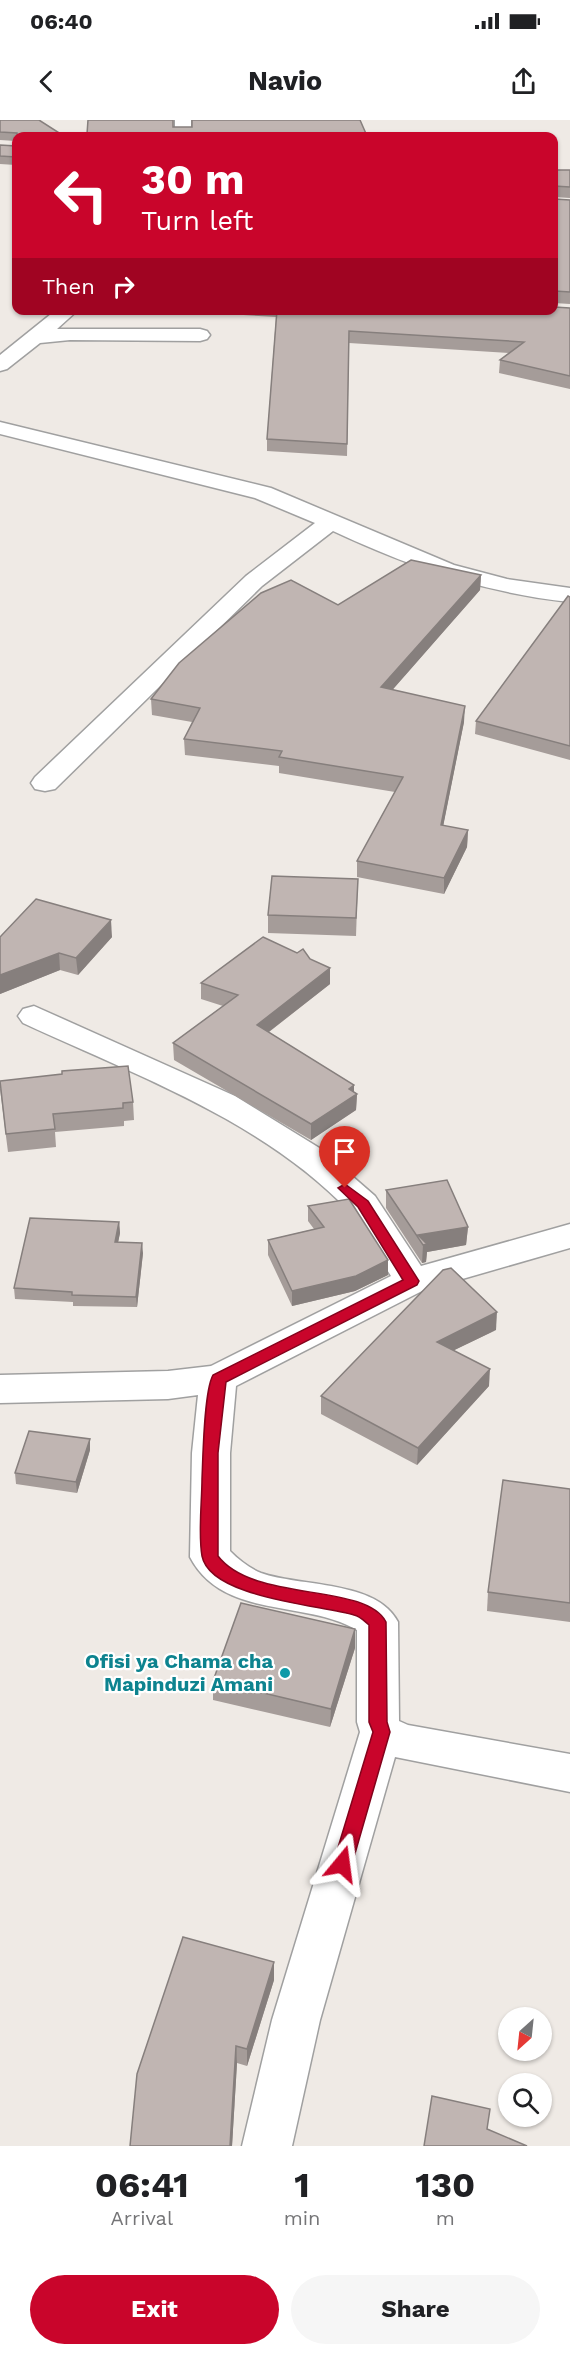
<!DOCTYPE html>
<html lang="en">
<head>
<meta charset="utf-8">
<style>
	:root { --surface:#fff; --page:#f6f6f6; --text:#202124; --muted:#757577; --accent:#c9052b }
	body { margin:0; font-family:"Work Sans",sans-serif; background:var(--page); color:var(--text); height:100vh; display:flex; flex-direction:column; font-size:22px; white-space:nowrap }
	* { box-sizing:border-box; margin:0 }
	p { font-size:20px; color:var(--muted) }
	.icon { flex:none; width:33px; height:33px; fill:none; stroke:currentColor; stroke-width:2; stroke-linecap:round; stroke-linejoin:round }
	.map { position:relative; height:2026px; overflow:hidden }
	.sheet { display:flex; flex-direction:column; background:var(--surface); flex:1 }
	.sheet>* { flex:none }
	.top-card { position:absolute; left:12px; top:12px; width:546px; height:183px; border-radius:12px; box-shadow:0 2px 4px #0004; background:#c9052b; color:#fff; overflow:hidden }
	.needle { width:39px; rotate:207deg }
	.buttons { position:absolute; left:498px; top:1887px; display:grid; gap:12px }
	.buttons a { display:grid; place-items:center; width:54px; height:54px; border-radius:50%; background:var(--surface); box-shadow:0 2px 4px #0004; font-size:30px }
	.pin { position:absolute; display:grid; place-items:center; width:51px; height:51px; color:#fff; margin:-62px -26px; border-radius:50% 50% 50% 0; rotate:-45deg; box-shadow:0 0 6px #0007 }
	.pin .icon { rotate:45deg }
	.me { position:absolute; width:66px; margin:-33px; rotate:16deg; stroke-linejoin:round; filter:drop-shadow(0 0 4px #0008) }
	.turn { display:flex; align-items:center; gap:21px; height:126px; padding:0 30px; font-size:27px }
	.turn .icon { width:78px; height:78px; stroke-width:2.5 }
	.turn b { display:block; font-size:42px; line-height:51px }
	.then { display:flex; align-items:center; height:57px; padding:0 30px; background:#0003; gap:12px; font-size:22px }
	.eta { display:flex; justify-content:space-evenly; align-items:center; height:102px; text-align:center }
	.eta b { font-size:36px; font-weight:700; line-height:42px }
	.action { display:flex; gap:12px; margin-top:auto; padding:12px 30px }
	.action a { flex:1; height:69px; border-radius:36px; background:var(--accent); color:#fff; font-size:24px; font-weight:700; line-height:69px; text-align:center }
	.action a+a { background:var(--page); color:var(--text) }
	.status { display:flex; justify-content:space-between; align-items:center; height:42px; padding:0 30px; background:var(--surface); direction:ltr }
	.status svg { height:16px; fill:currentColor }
	header { display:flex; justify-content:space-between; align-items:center; height:78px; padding:0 30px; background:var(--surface); font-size:27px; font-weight:700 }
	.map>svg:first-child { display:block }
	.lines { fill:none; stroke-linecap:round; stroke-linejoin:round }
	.minor-casing { stroke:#a0a0a0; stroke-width:3 }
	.minor { fill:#fff; fill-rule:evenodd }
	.wall { fill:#a59c99 }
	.shaded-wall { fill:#867f7d }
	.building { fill:#c0b5b2; stroke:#867f7d; stroke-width:1.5 }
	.route { fill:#c9052b; stroke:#83031c; stroke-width:1.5 }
	.culture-dot { fill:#0f9aa8; stroke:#fff; stroke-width:2 }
	.labels { text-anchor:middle; stroke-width:4.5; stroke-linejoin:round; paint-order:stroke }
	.near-culture-label { font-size:20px; font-weight:bold; fill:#0d838f; stroke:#fff; text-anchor:end }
</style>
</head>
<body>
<div class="status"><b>06:40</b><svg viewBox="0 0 49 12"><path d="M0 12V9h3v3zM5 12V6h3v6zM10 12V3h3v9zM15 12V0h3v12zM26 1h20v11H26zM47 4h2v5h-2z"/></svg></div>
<header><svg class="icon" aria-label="back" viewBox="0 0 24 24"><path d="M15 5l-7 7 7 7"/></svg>Navio<svg class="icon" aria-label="share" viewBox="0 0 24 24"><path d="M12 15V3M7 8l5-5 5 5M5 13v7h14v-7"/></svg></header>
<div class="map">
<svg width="570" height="2026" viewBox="0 0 570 2026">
	<rect width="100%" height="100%" fill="#efeae5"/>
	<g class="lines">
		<defs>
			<g id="minor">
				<rect x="175" y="0" width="16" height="16"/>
				<path d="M56,190H78L57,209H200L207,211L210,215L207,219L200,221L70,220L40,223L7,249L0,251V235Z"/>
				<path d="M0,302L271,368L454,445L507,459L570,468V482C485,473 410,447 333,411L262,466L55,669L45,671L35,669L31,663L35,657L246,456L315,403L255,378L0,314Z"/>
				<path d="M34,886L235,976L321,1029L375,1076L421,1146L570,1104V1128L424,1170L236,1266L230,1333V1431C239,1440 249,1448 261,1453C300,1467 377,1460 398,1502L399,1601L408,1605L570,1634V1672L395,1637L320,1900L292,2026H242L272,1900L360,1612L357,1602V1510C305,1479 223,1500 190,1437L192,1333L198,1275L168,1279L0,1283V1255L168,1251L211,1246L391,1156C378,1136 366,1108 349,1091C262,1000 135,955 23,903L18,896L23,889Z"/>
			</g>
		</defs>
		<!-- minor casing -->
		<use href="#minor" class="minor-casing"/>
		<!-- minor -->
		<use href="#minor" class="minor"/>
	</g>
	<!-- wall -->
	<g class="wall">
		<path d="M0,0L64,16H16V21L0,20Z"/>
		<path d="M88,0L173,7L367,16H87Z"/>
		<path d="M0,25L16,26V45L0,44Z"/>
		<path d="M554,50H570V78L554,77Z"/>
		<path d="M554,79L570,80V184L554,183V184Z"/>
		<path d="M570,188V269L499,253L500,240L509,233L349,223L347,336L267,331V319L276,197L161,190H554Z"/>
		<path d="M481,455L480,470L392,570L464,602L443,706L468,710L467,727L444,774L357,757V741L395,672L279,653V646L185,635L184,619L192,602L152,595L151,579L338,485Z"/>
		<path d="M570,477V640L475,614L476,601Z"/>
		<path d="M358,759L356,816L268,813V795Z"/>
		<path d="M0,817H112L78,855L60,850L0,874Z"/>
		<path d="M201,863L330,864L269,912L357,974L356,990L311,1020L174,940L173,923L223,886L201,879Z"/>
		<path d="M62,954L133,982L134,1000L124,1001V1006L55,1012L56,1027L8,1032L0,969Z"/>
		<path d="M386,1070L468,1107L466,1125L427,1132L426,1142L422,1143L386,1088Z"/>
		<path d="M308,1086L388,1140V1155L355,1171L292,1186L268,1135V1120L314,1109L308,1101Z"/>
		<path d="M119,1102L120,1113L118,1122L143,1133L137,1187L73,1186V1182L15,1179L14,1168Z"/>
		<path d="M496,1210L454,1230L489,1266L417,1345L321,1294V1276Z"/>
		<path d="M90,1330L77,1373L16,1364L15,1353Z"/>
		<path d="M570,1369V1502L487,1491L488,1472Z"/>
		<path d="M355,1528L330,1607L213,1580V1561Z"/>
		<path d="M274,1842V1860L247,1946L237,1943L232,2026H130Z"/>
	</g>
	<!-- shaded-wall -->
	<g class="shaded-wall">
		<path d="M481,455L480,470L381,583V567Z"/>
		<path d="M465,586L464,602L440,722L441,705Z"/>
		<path d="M468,710L467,727L444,774V758Z"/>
		<path d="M111,800L112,817L78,855L76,838Z"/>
		<path d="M59,833L60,850L0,874V855Z"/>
		<path d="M330,848V864L257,921V905Z"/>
		<path d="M354,965V976L357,974L356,990L311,1020V1004L349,969Z"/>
		<path d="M119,1102L120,1113L116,1133L115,1122Z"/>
		<path d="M468,1107L466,1125L427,1132L426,1142L422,1143L423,1125L418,1115Z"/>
		<path d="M142,1123L143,1133L137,1187L136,1177Z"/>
		<path d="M388,1140V1155L355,1171L292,1186V1171Z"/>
		<path d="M497,1192L496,1210L436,1239L437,1222Z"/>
		<path d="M490,1249L489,1266L417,1345L418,1328Z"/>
		<path d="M90,1319V1330L77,1373L76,1362Z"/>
		<path d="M355,1509V1528L330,1607L331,1589Z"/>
		<path d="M274,1842V1860L247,1946V1929Z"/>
		<path d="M236,1926L237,1943L232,2026H230Z"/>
	</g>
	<!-- building -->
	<g class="building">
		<path d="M0,0H39L64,16H17V13L0,12Z"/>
		<path d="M88,0H173V7H192V0H360L367,16H118L87,14Z"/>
		<path d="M0,25L16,26V37L0,36Z"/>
		<path d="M554,50H570V67L554,66Z"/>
		<path d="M554,79L570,80V172L555,171L554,174Z"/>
		<path d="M554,187L570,188V256L500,240L524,222L349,211L347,324L267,319L277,190H554Z"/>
		<path d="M411,440L481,455L381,567L465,586L441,705L468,710L444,758L357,741L403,657L279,637L282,631L184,619L200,588L151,579L179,543L261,473L291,460L338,485Z"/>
		<path d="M568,476L570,477V626L476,601Z"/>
		<path d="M272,756L358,759L356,798L268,795Z"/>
		<path d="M36,779L111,800L76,838L59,833L0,855V817Z"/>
		<path d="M263,817L297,833L303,829L310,839L330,848L257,905L354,965L349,969L357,974L311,1004L173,923L238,875L201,863Z"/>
		<path d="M128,946L133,982L123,983V988L53,994L55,1009L6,1014L0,961L62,954V951Z"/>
		<path d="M447,1060L468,1107L418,1115L427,1124L423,1125L386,1070Z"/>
		<path d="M349,1079L388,1140L356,1156L292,1171L268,1120L324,1107L308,1086Z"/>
		<path d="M30,1098L119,1102L115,1122L142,1123L136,1177L72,1175V1172L14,1168Z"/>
		<path d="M451,1148L497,1192L437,1222L490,1249L418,1328L321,1276L443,1150Z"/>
		<path d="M29,1311L90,1319L76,1362L15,1353Z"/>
		<path d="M503,1360L570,1369V1483L488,1472Z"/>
		<path d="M241,1483L355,1509L331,1589L213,1561Z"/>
		<path d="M183,1817L274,1842L247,1929L236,1926L230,2026H130L137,1954Z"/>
		<path d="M432,1976L490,1989L487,2009L527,2026H424Z"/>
	</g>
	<!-- route -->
	<path class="route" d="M345,1064L368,1081L419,1161L417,1165L226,1262L218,1333V1436C254,1483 365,1462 386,1502L387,1602L390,1612L352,1744L349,1750L342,1753L336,1750L333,1744L373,1612L369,1602V1505C364,1501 360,1496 354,1495C321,1485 210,1478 202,1436C198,1414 202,1381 202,1359C203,1337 204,1271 213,1255L403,1160L358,1087L338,1068Z"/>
	<!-- markers -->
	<circle class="culture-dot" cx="285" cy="1553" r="6"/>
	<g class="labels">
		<!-- near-culture labels -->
		<g class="near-culture-label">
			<text x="273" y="1548">Ofisi ya Chama cha<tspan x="273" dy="23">Mapinduzi Amani</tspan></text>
		</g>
	</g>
</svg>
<div class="buttons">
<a><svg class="needle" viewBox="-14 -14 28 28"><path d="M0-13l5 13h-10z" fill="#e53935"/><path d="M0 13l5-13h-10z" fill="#757577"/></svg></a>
<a><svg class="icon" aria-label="search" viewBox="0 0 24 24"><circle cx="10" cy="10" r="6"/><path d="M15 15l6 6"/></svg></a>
</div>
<div class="pin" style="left:345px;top:1068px;background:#d93025"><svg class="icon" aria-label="arrive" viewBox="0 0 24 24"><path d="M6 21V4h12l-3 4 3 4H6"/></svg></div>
<svg class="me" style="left:342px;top:1744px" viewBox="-20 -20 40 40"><path d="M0-17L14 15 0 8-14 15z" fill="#c9052b" stroke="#fff" stroke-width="4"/></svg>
<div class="top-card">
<div class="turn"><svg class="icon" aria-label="left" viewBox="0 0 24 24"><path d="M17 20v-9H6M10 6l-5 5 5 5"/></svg><div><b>30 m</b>Turn left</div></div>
<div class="then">Then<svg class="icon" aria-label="right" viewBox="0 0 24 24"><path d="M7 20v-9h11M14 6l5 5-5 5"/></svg></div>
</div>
</div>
<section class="sheet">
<div class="eta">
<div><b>06:41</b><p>Arrival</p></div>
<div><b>1</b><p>min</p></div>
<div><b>130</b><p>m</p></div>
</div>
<div class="action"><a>Exit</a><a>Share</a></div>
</section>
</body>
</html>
